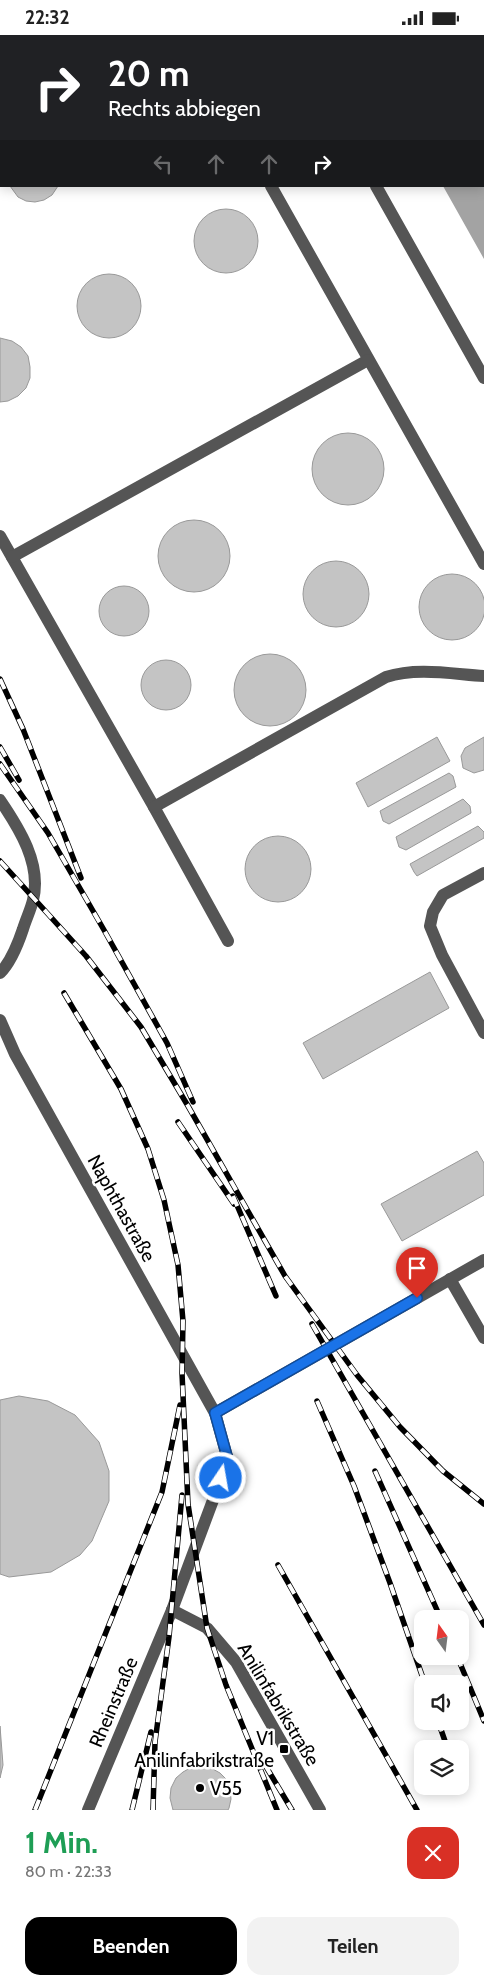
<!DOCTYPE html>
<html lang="de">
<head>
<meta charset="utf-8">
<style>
	:root { --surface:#fff; --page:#f2f2f2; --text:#222; --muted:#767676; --accent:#000 }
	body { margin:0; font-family:Cabin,sans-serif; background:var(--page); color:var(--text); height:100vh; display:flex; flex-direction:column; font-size:19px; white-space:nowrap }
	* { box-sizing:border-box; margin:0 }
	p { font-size:16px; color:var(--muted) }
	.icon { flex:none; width:28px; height:28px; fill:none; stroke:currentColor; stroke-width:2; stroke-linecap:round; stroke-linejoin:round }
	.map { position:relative; height:1775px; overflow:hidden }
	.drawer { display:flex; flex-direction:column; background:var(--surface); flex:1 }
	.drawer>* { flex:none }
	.banner { position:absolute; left:0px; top:0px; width:485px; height:152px; box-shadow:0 2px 12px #0003; background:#202124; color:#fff; overflow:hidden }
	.needle { width:32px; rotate:346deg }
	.controls { position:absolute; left:414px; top:1575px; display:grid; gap:10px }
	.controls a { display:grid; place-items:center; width:55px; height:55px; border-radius:10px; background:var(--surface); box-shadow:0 2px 12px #0003; font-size:25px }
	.pin { position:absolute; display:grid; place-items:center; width:42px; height:42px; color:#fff; margin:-51px -21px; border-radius:50% 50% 50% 0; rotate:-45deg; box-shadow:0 0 5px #0007 }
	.pin .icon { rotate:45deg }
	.me { position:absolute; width:55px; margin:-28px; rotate:12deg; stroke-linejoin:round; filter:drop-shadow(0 0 4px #0008) }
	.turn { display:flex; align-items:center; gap:18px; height:105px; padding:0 25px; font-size:22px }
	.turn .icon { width:65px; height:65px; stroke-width:2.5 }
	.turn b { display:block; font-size:35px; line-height:42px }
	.lanes { display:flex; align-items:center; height:48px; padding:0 25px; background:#0003; justify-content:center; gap:25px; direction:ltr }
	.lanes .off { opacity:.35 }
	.round { display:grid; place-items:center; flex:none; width:52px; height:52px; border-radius:15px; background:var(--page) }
	.overview { display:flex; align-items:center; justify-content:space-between; height:85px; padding:0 25px }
	h1 { font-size:30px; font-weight:700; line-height:38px; color:#1e9e55 }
	.action { display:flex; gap:10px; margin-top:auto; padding:10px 25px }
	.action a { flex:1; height:58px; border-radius:15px; background:var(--accent); color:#fff; font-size:20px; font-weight:700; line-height:58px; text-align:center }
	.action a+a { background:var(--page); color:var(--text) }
	.status { display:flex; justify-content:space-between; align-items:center; height:35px; padding:0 25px; background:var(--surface); direction:ltr }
	.status svg { height:14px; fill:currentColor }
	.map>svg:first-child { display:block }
	.water { fill:#a3a3a3 }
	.building { fill:#c4c4c4; stroke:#999 }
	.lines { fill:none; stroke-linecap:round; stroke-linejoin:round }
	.minor { stroke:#555; stroke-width:12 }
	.rail-casing { stroke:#000; stroke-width:5.5 }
	.rail { stroke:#fff; stroke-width:4; stroke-dasharray:11; stroke-linecap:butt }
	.route-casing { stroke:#114b97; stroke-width:12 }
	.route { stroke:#1a73e8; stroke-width:9 }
	.poi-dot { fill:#000; stroke:#fff; stroke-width:2 }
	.labels { text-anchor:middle; stroke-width:5; stroke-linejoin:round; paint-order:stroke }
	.street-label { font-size:19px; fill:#000; stroke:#fff }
	.poi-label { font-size:19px; fill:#000; stroke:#fff; text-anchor:end }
</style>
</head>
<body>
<div class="status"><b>22:32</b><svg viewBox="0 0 49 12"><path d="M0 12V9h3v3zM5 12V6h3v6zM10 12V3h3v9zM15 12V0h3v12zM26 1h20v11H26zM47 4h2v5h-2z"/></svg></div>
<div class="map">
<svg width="484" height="1775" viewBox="0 0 484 1775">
	<rect width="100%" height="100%" fill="#fff"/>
	<!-- water -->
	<path class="water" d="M357,0H484V224L443,151H484V1Z"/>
	<!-- building -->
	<g class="building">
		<rect x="85" y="0" width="52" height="1"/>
		<path d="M0,45L1,46L0,97Z"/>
		<path d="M10,151H58L52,160L44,165L35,167L26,166L18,162Z"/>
		<circle cx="226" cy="206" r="32"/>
		<circle cx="109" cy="271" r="32"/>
		<path d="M0,303L12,306L21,312L28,321L30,332V343L26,353L18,361L8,366L0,367Z"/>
		<circle cx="348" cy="434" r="36"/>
		<circle cx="194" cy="521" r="36"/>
		<circle cx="336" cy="559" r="33"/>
		<circle cx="452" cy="572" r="33"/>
		<circle cx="124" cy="576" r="25"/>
		<circle cx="270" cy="655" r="36"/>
		<circle cx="166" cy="650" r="25"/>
		<path d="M437,702L450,726L368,772L356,748Z"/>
		<path d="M484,702V735L474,738L463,733L461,721L465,713Z"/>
		<path d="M449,738L453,741L456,752L389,789L383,786L380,776Z"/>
		<path d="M463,764L470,771L471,778L406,815L399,812L396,802Z"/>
		<path d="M478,791L484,797V803L417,841L414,837L410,829Z"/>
		<circle cx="278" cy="834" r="33"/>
		<path d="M430,937L449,973L323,1044L303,1008Z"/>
		<path d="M477,1116L484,1128V1160L402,1206L381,1169Z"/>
		<path d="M19,1361L48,1366L75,1380L99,1407L109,1436V1466L92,1506L80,1520L51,1537L9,1542L0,1539V1365Z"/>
		<path d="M0,1691L3,1730L0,1743Z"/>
		<path d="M202,1731L211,1733L220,1738L227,1745L230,1754L231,1764L229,1773L228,1775H173L170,1763L171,1753L176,1743L183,1737L192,1732Z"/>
	</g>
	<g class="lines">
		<!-- minor -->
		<g class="minor">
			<path d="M186,0L187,1"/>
			<path d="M290,0L291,1"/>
			<path d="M271,151L484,529"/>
			<path d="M376,151L484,343"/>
			<path d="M0,501L154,772L228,906"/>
			<path d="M12,522L368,325"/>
			<path d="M0,765C19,793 42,829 33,865C31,874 26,884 23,894C18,909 11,927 0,938"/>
			<path d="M154,772L386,642C417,632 452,639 484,641"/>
			<path d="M484,838L443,860L433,877L430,891L442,920L484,998"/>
			<path d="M0,985L15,1019L215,1378L228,1425L172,1575L88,1775"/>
			<path d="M450,1244L484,1303"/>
			<path d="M215,1378L484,1225"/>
			<path d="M172,1575L207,1593L236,1627L320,1775"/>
		</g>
		<defs>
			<g id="rail">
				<path d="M0,644L23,694L81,843"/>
				<path d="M0,712L19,745"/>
				<path d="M0,729L48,798L104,895L167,1008L193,1067"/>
				<path d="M0,826L86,921L141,992L188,1071L285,1241L357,1340L400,1392L443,1436L484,1469"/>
				<path d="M64,958L121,1054L148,1114L164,1165L178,1230L183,1286L182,1338L188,1469L207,1593L226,1650L277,1775"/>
				<path d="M178,1087L234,1169"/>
				<path d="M233,1161L276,1261"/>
				<path d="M312,1289L484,1590"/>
				<path d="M317,1366L354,1451L390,1548L425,1649"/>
				<path d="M375,1436L441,1584"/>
				<path d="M278,1530L417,1775"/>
				<path d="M457,1621L484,1686"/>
				<path d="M438,1686L446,1709"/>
				<path d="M265,1730L292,1775"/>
				<path d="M35,1775L162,1457L180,1370"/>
				<path d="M132,1775L151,1697"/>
				<path d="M153,1775L155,1707L169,1602L182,1460"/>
			</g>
		</defs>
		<!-- rail casing -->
		<use href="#rail" class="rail-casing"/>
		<!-- rail -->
		<use href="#rail" class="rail"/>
	</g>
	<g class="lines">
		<defs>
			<path id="route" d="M221,1443L228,1425L215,1378L417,1263"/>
		</defs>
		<!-- route casing -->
		<use href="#route" class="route-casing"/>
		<!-- route -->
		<use href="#route" class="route"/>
	</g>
	<!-- markers -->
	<g class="poi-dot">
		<rect x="279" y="1709" width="10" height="10" rx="2.5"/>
		<circle cx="200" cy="1753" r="5"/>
	</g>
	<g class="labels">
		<!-- street labels -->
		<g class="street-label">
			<text transform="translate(122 1173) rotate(61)" y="7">Naphthastraße</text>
			<text transform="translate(113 1667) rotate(-67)" y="7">Rheinstraße</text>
			<text transform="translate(279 1669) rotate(59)" y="7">Anilinfabrikstraße</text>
		</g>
		<!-- poi labels -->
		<g class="poi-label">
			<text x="274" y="1710">V1<tspan x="274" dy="22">Anilinfabrikstraße</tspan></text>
			<text x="210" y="1760" text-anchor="start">V55</text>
		</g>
	</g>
</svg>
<div class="controls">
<a><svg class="needle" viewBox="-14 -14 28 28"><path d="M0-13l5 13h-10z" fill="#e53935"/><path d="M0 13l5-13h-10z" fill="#767676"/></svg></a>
<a><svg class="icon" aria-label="sound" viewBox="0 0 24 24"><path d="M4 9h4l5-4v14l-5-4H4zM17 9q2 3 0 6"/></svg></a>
<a><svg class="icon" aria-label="layers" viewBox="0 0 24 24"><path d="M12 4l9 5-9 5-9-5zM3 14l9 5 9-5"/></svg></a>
</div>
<div class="pin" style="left:417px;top:1263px;background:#d93025"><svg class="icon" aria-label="arrive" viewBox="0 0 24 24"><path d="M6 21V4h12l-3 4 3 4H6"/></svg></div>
<svg class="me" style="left:221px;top:1443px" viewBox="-20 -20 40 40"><circle r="17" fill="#1a73e8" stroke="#fff" stroke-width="3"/><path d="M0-11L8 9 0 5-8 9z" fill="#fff"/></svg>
<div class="banner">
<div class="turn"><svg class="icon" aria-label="right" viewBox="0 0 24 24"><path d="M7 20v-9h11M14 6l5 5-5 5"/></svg><div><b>20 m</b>Rechts abbiegen</div></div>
<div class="lanes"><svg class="icon off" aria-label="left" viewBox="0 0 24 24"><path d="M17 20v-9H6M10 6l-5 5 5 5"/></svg><svg class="icon off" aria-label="ahead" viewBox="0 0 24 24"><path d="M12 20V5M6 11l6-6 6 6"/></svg><svg class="icon off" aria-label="ahead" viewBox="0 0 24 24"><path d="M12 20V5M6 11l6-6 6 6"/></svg><svg class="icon" aria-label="right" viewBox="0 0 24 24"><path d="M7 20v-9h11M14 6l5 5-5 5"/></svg></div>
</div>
</div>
<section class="drawer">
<div class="overview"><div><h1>1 Min.</h1><p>80 m · 22:33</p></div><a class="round" style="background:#d93025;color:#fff"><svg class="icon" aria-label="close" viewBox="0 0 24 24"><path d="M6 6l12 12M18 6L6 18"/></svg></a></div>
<div class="action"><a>Beenden</a><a>Teilen</a></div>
</section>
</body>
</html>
